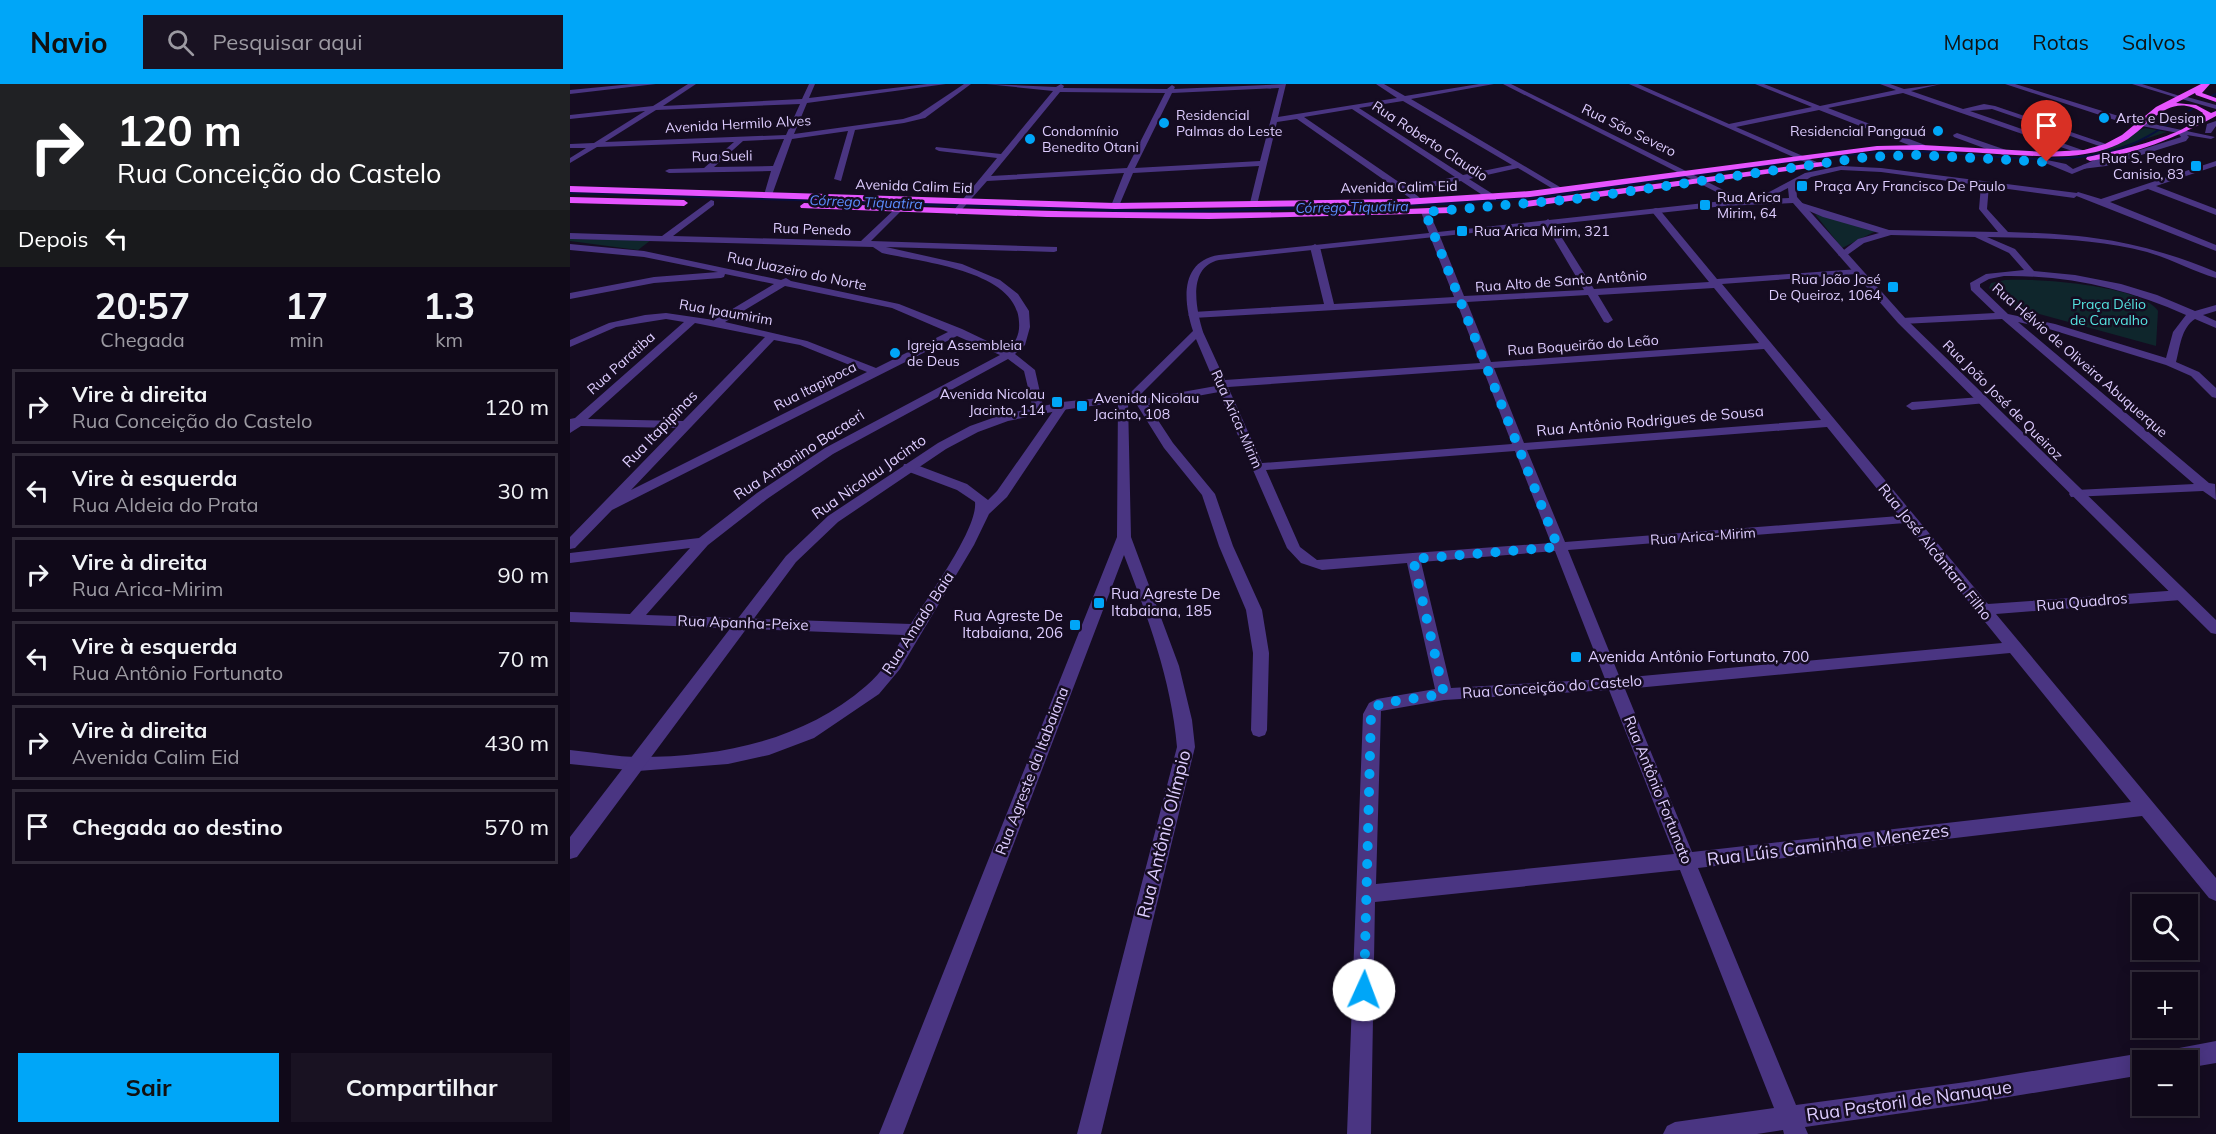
<!DOCTYPE html>
<html lang="pt">
<head>
<meta charset="utf-8">
<style>
	:root { --surface:#100919; --page:#191222; --text:#f1f3f6; --muted:#9c9aa2; --line:#302a38; --accent:#00a6f8 }
	body { margin:0; font-family:Mulish,sans-serif; background:var(--page); color:var(--text); height:100vh; display:flex; flex-direction:column; font-size:22px; white-space:nowrap }
	* { box-sizing:border-box; margin:0 }
	p { font-size:20px; color:var(--muted) }
	.icon { flex:none; width:33px; height:33px; fill:none; stroke:currentColor; stroke-width:2; stroke-linecap:round; stroke-linejoin:round }
	.map { position:relative; flex:1; overflow:hidden }
	.drawer { display:flex; flex-direction:column; background:var(--surface); width:570px }
	.drawer>* { flex:none }
	.hud { background:#202124; color:#fff; overflow:hidden }
	.controls { position:absolute; left:1562px; top:810px; display:grid; gap:12px }
	.controls a { display:grid; place-items:center; width:66px; height:66px; border-radius:0px; background:var(--surface); box-shadow:0 3px 15px #0003,0 0 0 2px var(--line); font-size:30px }
	.pin { position:absolute; display:grid; place-items:center; width:51px; height:51px; color:#fff; margin:-62px -26px; border-radius:50% 50% 50% 0; rotate:-45deg; box-shadow:0 0 6px #0007 }
	.pin .icon { rotate:45deg }
	.me { position:absolute; width:66px; margin:-33px; rotate:2deg; stroke-linejoin:round; filter:drop-shadow(0 0 4px #0008) }
	.turn { display:flex; align-items:center; gap:21px; height:126px; padding:0 18px; font-size:27px }
	.turn .icon { width:78px; height:78px; stroke-width:2.5 }
	.turn b { display:block; font-size:42px; line-height:51px }
	.then { display:flex; align-items:center; height:57px; padding:0 18px; background:#0003; gap:12px; font-size:22px }
	.eta { display:flex; justify-content:space-evenly; align-items:center; height:102px; text-align:center }
	.eta b { font-size:36px; font-weight:700; line-height:42px }
	.cta { display:flex; gap:12px; margin-top:auto; padding:12px 18px }
	.cta a { flex:1; height:69px; border-radius:0px; background:var(--accent); color:#111; font-size:24px; font-weight:700; line-height:69px; text-align:center }
	.cta a+a { background:var(--page); color:var(--text) }
	ul { padding:0; list-style:none }
	li { display:flex; align-items:center; gap:18px; height:75px; margin:0 12px 9px; padding:0 6px; border:3px solid var(--line); border-radius:0px }
	li div { flex:1 }
	li b { display:block; font-size:22px }
	li em { font-style:normal }
	header { display:flex; align-items:center; gap:36px; box-sizing:border-box; height:84px; padding:0 30px; background:var(--accent); color:#111 }
	header strong { font-size:28px }
	nav { display:flex; gap:33px; margin-inline-start:auto; font-size:21px }
	.search { width:420px; height:54px; background:var(--page); display:flex; align-items:center; gap:15px; box-sizing:border-box; padding:0 21px; border-radius:0px; color:var(--muted); font-size:22px }
	main { display:flex; flex:1; min-height:0 }
	.map>svg:first-child { display:block }
	.green { fill:#0f262c }
	.lines { fill:none; stroke-linecap:round; stroke-linejoin:round }
	.stream-far1 { stroke:#070f3f; stroke-width:2 }
	.stream { stroke:#070f3f; stroke-width:3 }
	.minor { fill:#4a3582; fill-rule:evenodd }
	.tertiary { fill:#4a3582; fill-rule:evenodd }
	.primary { fill:#e654ff; fill-rule:evenodd }
	.route { stroke:#00a6f8; stroke-width:10; stroke-dasharray:0 18 }
	.poi-dot { fill:#00a6f8; stroke:#150c21; stroke-width:2 }
	.labels { text-anchor:middle; stroke-width:5; stroke-linejoin:round; paint-order:stroke }
	.far-poi-label { font-size:14px; fill:#decdff; stroke:#150c21; text-anchor:start }
	.far-street-label { font-size:14px; fill:#decdff; stroke:#150c21 }
	.far-water-label { font-size:14px; font-style:italic; fill:#5b8dff; stroke:#150c21 }
	.far-park-label { font-size:14px; fill:#55e3e0; stroke:#150c21 }
	.street-label { font-size:15px; fill:#decdff; stroke:#150c21 }
	.poi-label { font-size:15px; fill:#decdff; stroke:#150c21; text-anchor:start }
	.near-street-label { font-size:18px; fill:#decdff; stroke:#150c21 }
</style>
</head>
<body>
<header>
<strong>Navio</strong>
<div class="search"><svg class="icon" aria-label="search" viewBox="0 0 24 24"><circle cx="10" cy="10" r="6"/><path d="M15 15l6 6"/></svg>Pesquisar aqui</div>
<nav><a>Mapa</a><a>Rotas</a><a>Salvos</a></nav>
</header>
<main>
<section class="drawer">
<div class="hud">
<div class="turn"><svg class="icon" aria-label="right" viewBox="0 0 24 24"><path d="M7 20v-9h11M14 6l5 5-5 5"/></svg><div><b>120 m</b>Rua Conceição do Castelo</div></div>
<div class="then">Depois<svg class="icon" aria-label="left" viewBox="0 0 24 24"><path d="M17 20v-9H6M10 6l-5 5 5 5"/></svg></div>
</div>
<div class="eta">
<div><b>20:57</b><p>Chegada</p></div>
<div><b>17</b><p>min</p></div>
<div><b>1.3</b><p>km</p></div>
</div>
<ul>
<li><svg class="icon" aria-label="right" viewBox="0 0 24 24"><path d="M7 20v-9h11M14 6l5 5-5 5"/></svg><div><b>Vire à direita</b><p>Rua Conceição do Castelo</p></div><em>120 m</em></li>
<li><svg class="icon" aria-label="left" viewBox="0 0 24 24"><path d="M17 20v-9H6M10 6l-5 5 5 5"/></svg><div><b>Vire à esquerda</b><p>Rua Aldeia do Prata</p></div><em>30 m</em></li>
<li><svg class="icon" aria-label="right" viewBox="0 0 24 24"><path d="M7 20v-9h11M14 6l5 5-5 5"/></svg><div><b>Vire à direita</b><p>Rua Arica-Mirim</p></div><em>90 m</em></li>
<li><svg class="icon" aria-label="left" viewBox="0 0 24 24"><path d="M17 20v-9H6M10 6l-5 5 5 5"/></svg><div><b>Vire à esquerda</b><p>Rua Antônio Fortunato</p></div><em>70 m</em></li>
<li><svg class="icon" aria-label="right" viewBox="0 0 24 24"><path d="M7 20v-9h11M14 6l5 5-5 5"/></svg><div><b>Vire à direita</b><p>Avenida Calim Eid</p></div><em>430 m</em></li>
<li><svg class="icon" aria-label="arrive" viewBox="0 0 24 24"><path d="M6 21V4h12l-3 4 3 4H6"/></svg><div><b>Chegada ao destino</b></div><em>570 m</em></li>
</ul>
<div class="cta"><a>Sair</a><a>Compartilhar</a></div>
</section>
<div class="map">
<svg width="1646" height="1050" viewBox="0 0 1646 1050">
	<rect width="100%" height="100%" fill="#150c21"/>
	<!-- green -->
	<g class="green">
		<path d="M1575,44L1597,48L1540,66L1515,70Z"/>
		<path d="M1245,130L1306,147L1272,164Z"/>
		<path d="M0,155L81,156L68,166L0,157Z"/>
		<path d="M1435,196C1465,194 1571,201 1588,227L1586,262L1436,221L1419,204L1421,199Z"/>
	</g>
	<g class="lines">
		<!-- stream-far1 -->
		<g class="stream-far1">
			<path d="M1642,12L1646,10"/>
			<path d="M1250,74C1287,70 1322,66 1359,68C1420,71 1486,83 1546,66C1573,58 1598,40 1622,25"/>
			<path d="M0,109L358,120"/>
			<path d="M871,120L964,114L1233,76"/>
		</g>
		<!-- stream -->
		<path class="stream" d="M311,119L595,128L893,119"/>
		<!-- minor -->
		<g class="minor">
			<path d="M62,0H86L0,10V6Z"/>
			<path d="M118,0H126L93,22L232,15L239,0H245L239,14L357,0H376L237,19L224,50L333,35L349,30L394,0H401L355,34L334,39L285,46L271,97L264,95L278,47L222,55L202,111L198,114L194,111L201,87L99,89L95,87L99,85L134,84L164,58L27,63L0,79V74L16,64H0V60L24,59L75,27L0,35V31L83,22ZM230,20L216,51L35,58L86,26ZM214,55L203,82L144,83L173,57Z"/>
			<path d="M416,0L486,3L491,0L494,2L493,4L597,5L602,1L605,3L604,5L716,0L708,33L827,14L806,0H814L835,12L909,0H924L841,15L995,106L988,108L948,84L899,95L926,112V116H920L891,97L841,107L854,117L847,119L727,35L707,38L687,121L680,119L689,82L563,89L549,122L545,125L541,122L554,89L417,97L387,131L383,128L384,126L427,74L369,67L365,65L366,63L431,70L483,7ZM709,4L690,77L565,84L602,9ZM490,8L595,9L557,84L421,92ZM833,17L942,81L893,91L789,24ZM782,25L885,93L836,103L734,33Z"/>
			<path d="M933,0H941L1120,89L1113,91Z"/>
			<path d="M1059,0H1068L1159,40L1242,23L1185,0H1194L1250,22L1326,6L1310,0H1320L1334,5L1371,0L1341,7L1393,25L1414,20L1425,22L1542,62L1535,64L1422,25L1400,27L1518,68L1511,70L1333,9L1258,24L1355,61V65H1349L1249,26L1166,43L1249,79L1250,81L1246,83Z"/>
			<path d="M1435,0H1445L1555,34L1645,53L1641,55L1617,51L1619,53L1616,57L1536,82L1512,85V81L1532,78L1611,53L1608,49L1551,38Z"/>
			<path d="M1562,0H1572L1613,13L1608,14Z"/>
			<path d="M1646,37V42L1641,49H1635L1637,40Z"/>
			<path d="M1387,49L1439,67L1440,69L1433,71L1384,53L1383,51Z"/>
			<path d="M1646,77V82L1586,102L1646,125V131L1578,105L1540,118L1646,161V167L1504,111L1508,108L1531,115Z"/>
			<path d="M1415,99L1419,101L1417,125L1438,148C1518,150 1571,157 1646,188V194C1622,187 1601,175 1577,168C1524,154 1471,154 1417,153L1445,165L1464,187L1505,191L1551,200L1587,211L1625,227L1646,221V227L1633,231L1646,237V244L1625,235C1611,244 1610,263 1606,278L1629,288L1646,304V314L1642,313L1621,292L1596,281L1479,245L1448,238L1639,399L1645,400L1646,416L1633,407L1501,413L1499,410L1501,407L1506,406L1624,400L1432,235L1332,240L1327,237L1332,234L1425,229L1401,206L1400,199L1416,190L1454,186L1439,169L1405,153L1321,151L1294,159L1273,174L1268,171L1270,169L1288,155L1309,149L1253,133L1225,121L1232,119L1319,146L1428,148L1409,125L1411,101ZM1434,192C1498,191 1558,205 1616,231L1603,248L1596,274L1485,240L1438,230L1410,203V200L1419,195Z"/>
			<path d="M141,116L144,117V121L103,152L291,157L327,123L330,124V128L301,157L487,163V167L484,168L316,163L392,180L430,196L448,210L459,227L460,243L455,261L445,270L465,286L474,326L472,329H464L454,287L438,275L263,370L197,415L138,461L76,531L341,540C357,514 408,445 405,418L387,406L334,386L333,383L334,380H344L397,400L418,416L427,407L488,320H496L498,322L437,413L419,430L404,461L351,550L330,585L309,610L244,654L199,671L158,680L68,687L0,680V666C23,668 46,673 69,673C151,673 232,657 296,602C312,589 324,569 334,551L0,538V528L60,530L120,464L0,479V469L129,454L187,409L255,364L430,271L387,252L42,426L5,464L0,465V453L106,344L11,342L0,349V335L5,334L114,238L96,235L46,243L0,263V256L39,239L75,231L96,229L144,236L204,200L155,190L154,193L151,194L84,199L0,215V209L84,193L148,188L74,173L0,166V160L74,167L211,196L216,194L221,197L329,220L392,245L436,266C446,259 450,250 449,238C447,186 350,178 312,169L303,163L0,155V149L92,152ZM215,202L322,224L378,248L306,284L237,257L155,238ZM125,239L195,253L113,337L18,335ZM204,256L230,261L297,288L61,406Z"/>
			<path d="M1086,124L1089,125L1147,195L1289,185V189L1286,190L1152,200L1418,520L1611,506L1618,511L1611,516L1426,530L1646,794V817L1639,814L1572,732L1128,784L1226,1021L1396,998L1572,969L1580,972L1582,976H1572V991L1396,1020L1235,1043L1238,1050H1214L1213,1046L1187,1050H1093L1097,1042L1105,1038L1204,1024L1110,786L805,818L801,1050H777L793,630L799,619L807,615L865,605L837,479L752,486L731,479L717,464L649,308L578,321L603,359L645,410L663,462L692,526L699,569L697,646L695,651L689,653L683,651L681,646L683,569L676,526L649,462L632,411L594,364L567,321L558,317L561,453L609,582L622,636L625,663L531,1050H507L607,663C601,595 578,534 554,471L333,1050H309L547,453L548,313L561,311L573,315L646,302L623,248L628,245L633,248L655,296L910,279L887,219L623,234L618,231L623,228L754,220L740,163L745,160L750,163L764,220L884,213L859,150L864,147L869,150L894,212L1014,206L974,138L978,135L982,138L1024,205L1139,198L1083,129V125ZM1144,204L1189,259L921,278L897,218L1018,211L1034,238L1038,239L1043,236L1028,211ZM1194,265L1251,336L954,359L924,284ZM913,285L942,360L692,379L658,303ZM1257,343L1329,432L995,458L957,366ZM945,367L981,459L747,476L730,463L696,386ZM1335,439L1432,559L1050,594L998,466ZM985,467L1035,595L881,604L851,478ZM1440,569L1561,718L1122,768L1055,605ZM1039,606L1104,770L806,800L811,627L874,616Z"/>
			<path d="M1412,313L1418,317L1416,319L1342,326L1336,322L1342,318Z"/>
			<path d="M1646,957V979L1617,984V976H1585L1588,968Z"/>
		</g>
		<!-- tertiary -->
		<g class="tertiary">
			<path d="M1610,11L1646,21V25L1608,14Z"/>
			<path d="M1539,70L1546,72L1502,90L1473,78L1477,76L1496,80L1503,85Z"/>
			<path d="M1271,82L1311,84L1507,109L1508,111L1504,114L1311,88L1271,86L1241,93L1226,102L1227,113L1336,235L1646,536V550L1641,549L1328,239L1223,119L1154,122L649,176C617,183 626,225 633,248L565,316L492,326L438,337L408,348L376,365L268,438L226,478L7,773L0,775V753L216,472L258,432L368,359L400,342L431,331L492,318L558,311L623,247C613,217 610,177 649,171L859,149L851,128L855,125L859,128L868,148L1162,116L1113,91L1112,89L1116,87L1173,116L1186,115L1235,89ZM1218,104L1219,114L1197,115Z"/>
		</g>
		<!-- primary -->
		<g class="primary">
			<path d="M1631,0H1640L1632,9L1646,14V18L1626,11L1625,9L1606,19L1626,21L1641,29L1646,27V32C1606,54 1565,70 1520,77L1516,75L1517,73C1543,68 1619,52 1633,29C1601,7 1581,39 1558,55C1545,63 1529,68 1515,70C1486,75 1456,71 1427,70C1387,67 1347,65 1307,66L960,113L834,121L545,125L0,108V102L545,119L834,115L960,107L1307,62L1352,61L1475,68L1514,66L1535,60L1552,51L1586,23Z"/>
			<path d="M1251,78L1255,80L1254,82L956,123L952,120L956,117Z"/>
			<path d="M0,113L114,116L118,119L114,122L0,119Z"/>
			<path d="M234,119C450,127 666,134 882,123L886,126L882,129L639,135L477,133L231,124L230,122Z"/>
		</g>
	</g>
	<g class="lines">
		<!-- route -->
		<path class="route" d="M794,906L801,630L805,623L813,619L874,610L843,475L988,463L855,128L1006,115L1297,73L1347,71L1477,78"/>
	</g>
	<!-- markers -->
	<g class="poi-dot">
		<circle cx="1534" cy="34" r="6"/>
		<circle cx="594" cy="39" r="6"/>
		<circle cx="1368" cy="47" r="6"/>
		<circle cx="460" cy="55" r="6"/>
		<rect x="1620" y="76" width="12" height="12" rx="3"/>
		<rect x="1226" y="96" width="12" height="12" rx="3"/>
		<rect x="1129" y="115" width="12" height="12" rx="3"/>
		<rect x="886" y="141" width="12" height="12" rx="3"/>
		<rect x="1317" y="197" width="12" height="12" rx="3"/>
		<circle cx="325" cy="269" r="6"/>
		<rect x="481" y="312" width="12" height="12" rx="3"/>
		<rect x="506" y="316" width="12" height="12" rx="3"/>
		<rect x="523" y="513" width="12" height="12" rx="3"/>
		<rect x="499" y="535" width="12" height="12" rx="3"/>
		<rect x="1000" y="567" width="12" height="12" rx="3"/>
	</g>
	<g class="labels">
		<!-- far-poi labels -->
		<g class="far-poi-label">
			<text x="606" y="36">Residencial<tspan x="606" dy="16">Palmas do Leste</tspan></text>
			<text x="1546" y="39">Arte e Design</text>
			<text x="472" y="52">Condomínio<tspan x="472" dy="16">Benedito Otani</tspan></text>
			<text x="1356" y="52" text-anchor="end">Residencial Pangauá</text>
			<text x="1614" y="79" text-anchor="end">Rua S. Pedro<tspan x="1614" dy="16">Canisio, 83</tspan></text>
			<text x="1244" y="107">Praça Ary Francisco De Paulo</text>
			<text x="1147" y="118">Rua Arica<tspan x="1147" dy="16">Mirim, 64</tspan></text>
			<text x="904" y="152">Rua Arica Mirim, 321</text>
			<text x="1311" y="200" text-anchor="end">Rua João José<tspan x="1311" dy="16">De Queiroz, 1064</tspan></text>
			<text x="337" y="266">Igreja Assembleia<tspan x="337" dy="16">de Deus</tspan></text>
			<text x="475" y="315" text-anchor="end">Avenida Nicolau<tspan x="475" dy="16">Jacinto, 114</tspan></text>
			<text x="524" y="319">Avenida Nicolau<tspan x="524" dy="16">Jacinto, 108</tspan></text>
		</g>
		<!-- far-street labels -->
		<g class="far-street-label">
			<text transform="translate(168 40) rotate(-3)" y="5">Avenida Hermilo Alves</text>
			<text transform="translate(1059 46) rotate(26)" y="5">Rua São Severo</text>
			<text transform="translate(860 57) rotate(33)" y="5">Rua Roberto Claudio</text>
			<text transform="translate(152 72) rotate(-1)" y="5">Rua Sueli</text>
			<text transform="translate(344 102) rotate(2)" y="5">Avenida Calim Eid</text>
			<text transform="translate(829 103) rotate(-1)" y="5">Avenida Calim Eid</text>
			<text transform="translate(242 145) rotate(2)" y="5">Rua Penedo</text>
			<text transform="translate(227 187) rotate(12)" y="5">Rua Juazeiro do Norte</text>
			<text transform="translate(991 197) rotate(-4)" y="5">Rua Alto de Santo Antônio</text>
			<text transform="translate(156 228) rotate(10)" y="5">Rua Ipaumirim</text>
			<text transform="translate(1013 261) rotate(-4)" y="5">Rua Boqueirão do Leão</text>
			<text transform="translate(1510 276) rotate(41)" y="5">Rua Hélvio de Oliveira Abuquerque</text>
			<text transform="translate(51 279) rotate(-42)" y="5">Rua Paratiba</text>
			<text transform="translate(245 302) rotate(-27)" y="5">Rua Itapipoca</text>
			<text transform="translate(1433 316) rotate(45)" y="5">Rua João José de Queiroz</text>
			<text transform="translate(667 335) rotate(66)" y="5">Rua Arica-Mirim</text>
			<text transform="translate(1133 452) rotate(-4)" y="5">Rua Arica-Mirim</text>
		</g>
		<!-- far-water labels -->
		<g class="far-water-label">
			<text transform="translate(296 118) rotate(2)" y="5">Córrego Tiquatira</text>
			<text transform="translate(782 123) rotate(-1)" y="5">Córrego Tiquatira</text>
		</g>
		<!-- far-park labels -->
		<g class="far-park-label">
			<text x="1539" y="225">Praça Délio<tspan x="1539" dy="16">de Carvalho</tspan></text>
		</g>
		<!-- street labels -->
		<g class="street-label">
			<text transform="translate(1080 337) rotate(-5)" y="5">Rua Antônio Rodrigues de Sousa</text>
			<text transform="translate(90 345) rotate(-46)" y="5">Rua Itapipinas</text>
			<text transform="translate(229 371) rotate(-33)" y="5">Rua Antonino Bacaeri</text>
			<text transform="translate(299 393) rotate(-35)" y="5">Rua Nicolau Jacinto</text>
			<text transform="translate(1365 468) rotate(51)" y="5">Rua José Alcântara Filho</text>
			<text transform="translate(1512 518) rotate(-5)" y="5">Rua Quadros</text>
			<text transform="translate(173 539) rotate(2)" y="5">Rua Apanha-Peixe</text>
			<text transform="translate(348 539) rotate(-57)" y="5">Rua Amado Baia</text>
			<text transform="translate(982 603) rotate(-4)" y="5">Rua Conceição do Castelo</text>
			<text transform="translate(462 687) rotate(-69)" y="5">Rua Agreste da Itabaiana</text>
			<text transform="translate(1088 706) rotate(68)" y="5">Rua Antônio Fortunato</text>
		</g>
		<!-- poi labels -->
		<g class="poi-label">
			<text x="541" y="515">Rua Agreste De<tspan x="541" dy="17">Itabaiana, 185</tspan></text>
			<text x="493" y="537" text-anchor="end">Rua Agreste De<tspan x="493" dy="17">Itabaiana, 206</tspan></text>
			<text x="1018" y="578">Avenida Antônio Fortunato, 700</text>
		</g>
		<!-- near-street labels -->
		<g class="near-street-label">
			<text transform="translate(594 750) rotate(-76)" y="6">Rua Antônio Olímpio</text>
			<text transform="translate(1258 761) rotate(-7)" y="6">Rua Lúis Caminha e Menezes</text>
			<text transform="translate(1339 1017) rotate(-8)" y="6">Rua Pastoril de Nanuque</text>
		</g>
	</g>
</svg>
<div class="controls">
<a><svg class="icon" aria-label="search" viewBox="0 0 24 24"><circle cx="10" cy="10" r="6"/><path d="M15 15l6 6"/></svg></a>
<a>+</a>
<a>−</a>
</div>
<div class="pin" style="left:1477px;top:78px;background:#d93025"><svg class="icon" aria-label="arrive" viewBox="0 0 24 24"><path d="M6 21V4h12l-3 4 3 4H6"/></svg></div>
<svg class="me" style="left:794px;top:906px" viewBox="-20 -20 40 40"><circle r="19" fill="#fff"/><path d="M0-13L10 11 0 6-10 11z" fill="#00a6f8"/></svg>
</div>
</main>
</body>
</html>
